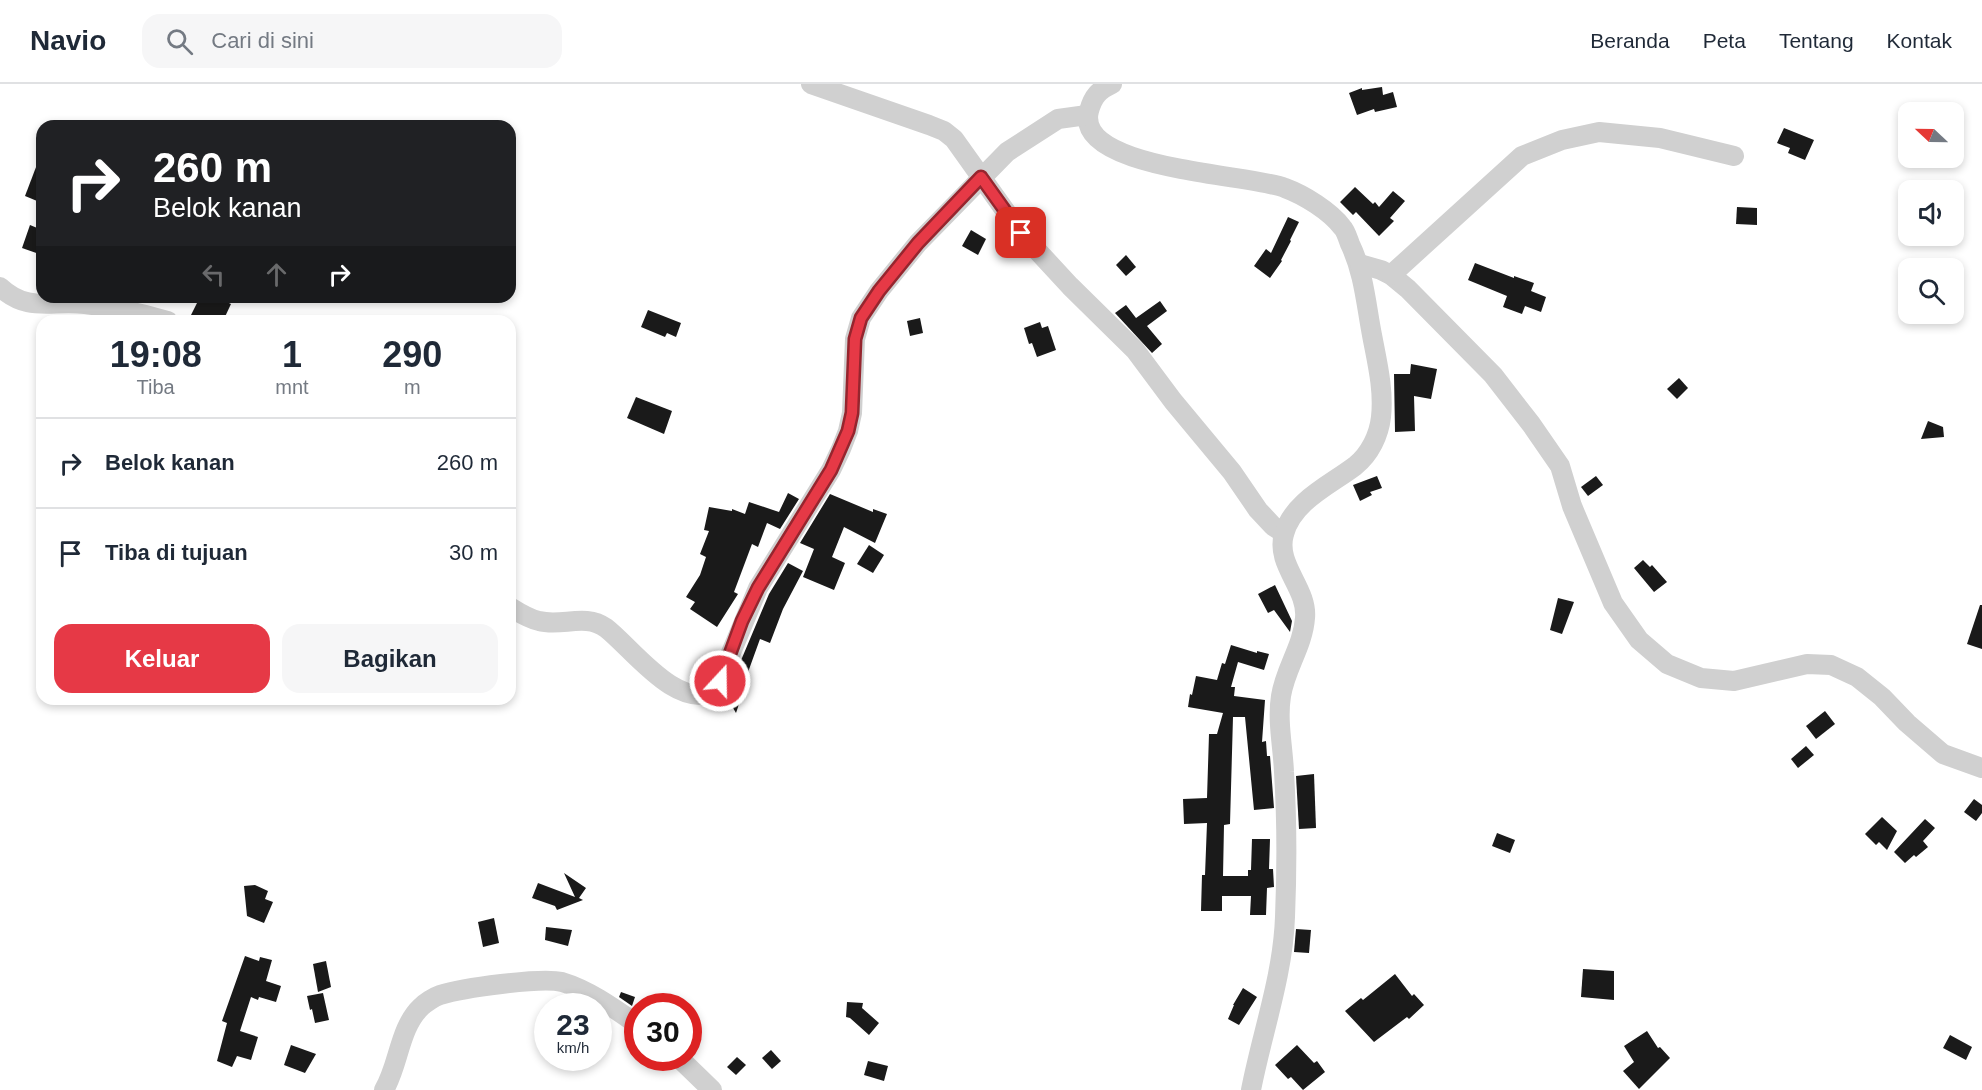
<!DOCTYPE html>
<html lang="id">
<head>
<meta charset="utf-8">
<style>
	:root { --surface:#fff; --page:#f6f6f7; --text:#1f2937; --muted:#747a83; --line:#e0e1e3; --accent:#e63946 }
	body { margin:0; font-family:Helvetica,sans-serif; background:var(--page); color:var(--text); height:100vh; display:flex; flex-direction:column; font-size:22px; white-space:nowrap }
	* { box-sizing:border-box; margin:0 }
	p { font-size:20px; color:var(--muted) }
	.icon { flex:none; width:33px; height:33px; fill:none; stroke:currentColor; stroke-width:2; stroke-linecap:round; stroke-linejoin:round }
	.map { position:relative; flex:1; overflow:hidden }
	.sheet { position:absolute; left:36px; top:231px; width:480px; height:390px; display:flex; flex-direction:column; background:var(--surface); border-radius:18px; box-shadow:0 3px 9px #0003 }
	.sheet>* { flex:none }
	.hud { position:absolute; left:36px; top:36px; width:480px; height:183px; border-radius:18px; box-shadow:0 3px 9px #0003; background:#202124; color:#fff; overflow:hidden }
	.needle { width:39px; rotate:292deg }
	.fabs { position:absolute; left:1898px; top:18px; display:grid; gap:12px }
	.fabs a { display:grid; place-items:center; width:66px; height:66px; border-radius:12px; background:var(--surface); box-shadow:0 3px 9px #0003; font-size:30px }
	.speed { position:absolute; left:534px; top:909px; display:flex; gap:12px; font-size:30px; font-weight:700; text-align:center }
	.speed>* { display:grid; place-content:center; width:78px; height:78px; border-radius:50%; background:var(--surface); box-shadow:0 3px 9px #0003; line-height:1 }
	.speed small { font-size:15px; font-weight:400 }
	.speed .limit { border:9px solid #d22; background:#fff; color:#111 }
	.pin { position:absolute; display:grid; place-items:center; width:51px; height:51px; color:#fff; margin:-26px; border-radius:12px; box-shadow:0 3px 9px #0006 }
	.me { position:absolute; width:66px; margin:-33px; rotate:21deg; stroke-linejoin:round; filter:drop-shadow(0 0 4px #0008) }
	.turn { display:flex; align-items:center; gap:21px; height:126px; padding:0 18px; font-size:27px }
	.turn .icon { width:78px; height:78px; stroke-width:2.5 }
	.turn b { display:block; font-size:42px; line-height:51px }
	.lanes { display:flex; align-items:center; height:57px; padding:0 18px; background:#0003; justify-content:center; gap:30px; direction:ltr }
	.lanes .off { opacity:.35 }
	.eta { display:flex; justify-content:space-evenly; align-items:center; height:102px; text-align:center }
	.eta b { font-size:36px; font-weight:700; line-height:42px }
	.cta { display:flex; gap:12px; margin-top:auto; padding:12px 18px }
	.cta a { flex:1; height:69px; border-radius:18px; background:var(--accent); color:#fff; font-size:24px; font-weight:700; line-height:69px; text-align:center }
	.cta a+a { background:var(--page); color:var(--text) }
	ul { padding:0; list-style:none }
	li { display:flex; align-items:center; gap:18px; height:90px; padding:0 18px; border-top:2px solid var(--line) }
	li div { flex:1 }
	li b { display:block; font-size:22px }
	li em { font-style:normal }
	header { display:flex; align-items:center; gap:36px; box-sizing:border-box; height:84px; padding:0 30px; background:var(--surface); border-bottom:2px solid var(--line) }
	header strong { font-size:28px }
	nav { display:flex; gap:33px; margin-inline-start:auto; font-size:21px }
	.search { width:420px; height:54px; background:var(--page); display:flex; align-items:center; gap:15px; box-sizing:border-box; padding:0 21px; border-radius:18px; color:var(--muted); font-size:22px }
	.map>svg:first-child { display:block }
	.building { fill:#1a1a1a }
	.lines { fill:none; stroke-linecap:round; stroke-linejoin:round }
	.minor { stroke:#d0d0d0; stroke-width:20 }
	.route-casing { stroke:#96252e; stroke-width:15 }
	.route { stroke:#e63946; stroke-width:10 }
</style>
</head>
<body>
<header>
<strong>Navio</strong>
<div class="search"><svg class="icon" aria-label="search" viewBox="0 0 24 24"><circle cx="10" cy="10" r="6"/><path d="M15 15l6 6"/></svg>Cari di sini</div>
<nav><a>Beranda</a><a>Peta</a><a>Tentang</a><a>Kontak</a></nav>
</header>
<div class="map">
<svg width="1982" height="1006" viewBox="0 0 1982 1006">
	<rect width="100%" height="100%" fill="#fff"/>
	<!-- building -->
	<g class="building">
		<path d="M1382,3L1383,11L1393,8L1397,23L1375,28L1374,25L1357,31L1349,9L1362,4V6Z"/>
		<path d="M1784,44L1814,56L1805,76L1788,69L1790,64L1777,59Z"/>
		<path d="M41,70H42V119L25,112Z"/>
		<path d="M1355,103L1373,120L1375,118L1379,123L1393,107L1405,117L1390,134L1394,137L1379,152L1356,128L1353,131L1340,118Z"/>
		<path d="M1737,123L1757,124V141L1736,140Z"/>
		<path d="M1288,133L1299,138L1290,156L1291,157L1281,176L1282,177L1270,194L1254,182L1266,165L1271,169Z"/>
		<path d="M30,141L42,146V171L22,164Z"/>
		<path d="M971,146L986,155L978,171L962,162Z"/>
		<path d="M1126,171L1136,183L1126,192L1116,181Z"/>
		<path d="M1475,179L1514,194V192L1534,199L1531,207L1546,213L1541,228L1525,222L1522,230L1503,223L1507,212L1468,196Z"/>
		<path d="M200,213H216L231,220L223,237H203L191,231Z"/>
		<path d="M1160,217L1167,227L1147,242L1162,260L1152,269L1115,229L1126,221L1136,234Z"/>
		<path d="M648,226L681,239L676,253L667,249L665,253L641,243Z"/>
		<path d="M920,234L923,249L910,252L907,237Z"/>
		<path d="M1040,238L1042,244L1048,242L1056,266L1037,273L1032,259L1029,260L1024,244Z"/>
		<path d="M1411,280L1437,285L1431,315L1414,312L1415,347L1395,348L1394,290H1410Z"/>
		<path d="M1679,294L1688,304L1677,315L1667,305Z"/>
		<path d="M636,313L672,327L664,350L627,334Z"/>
		<path d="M1928,337L1943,343L1944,353L1921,355Z"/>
		<path d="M1377,392L1382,404L1370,408L1372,411L1360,417L1353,401Z"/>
		<path d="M1596,392L1603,401L1588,412L1581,403Z"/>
		<path d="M788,409L799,415L780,445L767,439L758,463L752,460L734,508L738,510L717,543L690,525L695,518L686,513L700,491L706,473L700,470L709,447L704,446L709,423L732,427V425L745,430L749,418L779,428Z"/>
		<path d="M830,410L873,428V425L887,430L875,459L844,443L832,473L845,479L834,506L803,493L814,465L800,459Z"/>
		<path d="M869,461L884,471L873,489L857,480Z"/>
		<path d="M1643,476L1650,483L1652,481L1667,498L1654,508L1634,484Z"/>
		<path d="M788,479L803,487L783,525L770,559L760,555L743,602H745L736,629L726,612L769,510Z"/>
		<path d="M1275,501L1292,537L1290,548L1274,526L1268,529L1258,510Z"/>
		<path d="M1558,514L1574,518L1562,550L1550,546Z"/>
		<path d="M1980,521H1982V565L1967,560Z"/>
		<path d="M1231,561L1257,569V567L1269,570L1264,586L1238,578L1231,603H1235L1234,612L1265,616L1262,658L1266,657L1267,672H1270L1274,724L1254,726L1245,633H1233L1230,740L1224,741L1223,792H1248V786H1251L1252,755H1270L1269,785H1273L1274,803L1267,804L1266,831H1250L1251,812H1222V827H1201L1202,791H1205L1207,739L1184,740L1183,715L1207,714L1209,650H1217L1223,629L1188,623L1190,610L1192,611L1196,592L1217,596L1222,579L1225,580Z"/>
		<path d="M1825,627L1835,640L1816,655L1806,642Z"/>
		<path d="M1806,662L1814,671L1798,684L1791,675Z"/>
		<path d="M1314,690L1316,744L1299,745L1296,692Z"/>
		<path d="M1974,715L1982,721V729L1976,737L1964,728Z"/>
		<path d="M1882,733L1897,747L1887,766L1879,758L1876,761L1865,750Z"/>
		<path d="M1925,735L1935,744L1923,757L1928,763L1916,773L1914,771L1905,779L1894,768Z"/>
		<path d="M1497,749L1515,756L1510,769L1492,762Z"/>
		<path d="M564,789L586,804L579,814L583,816L557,826L555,822L532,814L538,799L575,813Z"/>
		<path d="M255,801L268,807L265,815L273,818L264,839L247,832L244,802Z"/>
		<path d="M494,834L499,859L483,863L478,838Z"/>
		<path d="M546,843L572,846L568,862L545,856Z"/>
		<path d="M1296,845L1311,846L1309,869L1294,868Z"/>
		<path d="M245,872L259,877L260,873L272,876L266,897L281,902L276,918L259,913L258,916L251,913L240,947L258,953L251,976L237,972L232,983L217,977L227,939L222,937Z"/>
		<path d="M326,877L331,903L318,908L313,880Z"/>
		<path d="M1583,885L1614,887V916L1581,913Z"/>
		<path d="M1395,890L1412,912L1414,910L1424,921L1409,935L1407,933L1374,958L1345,927L1361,914L1363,916Z"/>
		<path d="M1243,904L1257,913L1239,941L1228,935L1234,921H1233Z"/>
		<path d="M621,908L635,913L632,922L619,913Z"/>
		<path d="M323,909L329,936L315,939L312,925L310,926L307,912Z"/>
		<path d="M847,918L863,919L862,924L879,939L869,951L850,934L846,933Z"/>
		<path d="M1647,947L1658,964L1660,963L1670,974L1639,1005L1623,987L1634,978L1624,962Z"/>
		<path d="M1950,951L1972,963L1966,976L1943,964Z"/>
		<path d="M291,961L316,970L305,989L284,981Z"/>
		<path d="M1297,961L1314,979L1317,977L1325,988L1303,1006L1291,993L1288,995L1275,981Z"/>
		<path d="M771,966L781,977L772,985L762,974Z"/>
		<path d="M737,973L746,981L736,991L727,983Z"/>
		<path d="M868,977L888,982L884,997L864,991Z"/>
	</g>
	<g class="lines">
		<!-- minor -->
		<g class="minor">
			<path d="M811,0L929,41L944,47L954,55L1021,149L1070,202L1135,266L1173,317L1232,388L1258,426L1273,442L1284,449"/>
			<path d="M1112,0C1099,6 1093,12 1089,27C1073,86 1251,90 1285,104C1304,111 1330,127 1342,143C1346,147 1348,155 1350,160C1364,189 1366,220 1372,251C1377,278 1384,305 1381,333C1379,351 1370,370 1355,382C1330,401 1293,417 1284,450C1275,481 1308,504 1305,534C1303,562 1285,585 1281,612C1277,637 1283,663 1284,688C1287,736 1287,784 1285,833C1283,892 1262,949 1251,1006"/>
			<path d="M1360,180L1381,186L1391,191L1408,205L1493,291L1531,340L1560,382L1572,422L1613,519L1639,556L1667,580L1701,594L1734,597L1807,580L1831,581L1857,593L1882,613L1907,639L1943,670L1982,684"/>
			<path d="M1391,191L1522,72L1562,56L1599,48L1660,54L1734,72"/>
			<path d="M0,203C28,229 51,216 85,220C113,223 140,229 168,237"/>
			<path d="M510,523C518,528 529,535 539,537C562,543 585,529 606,544C632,564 677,627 715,607L758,504L831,386L841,365L848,347L852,329L855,255L861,234L879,207L918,159L1007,68L1058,35L1087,31"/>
			<path d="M679,974L712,1006"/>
			<path d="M384,1006C399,981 399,944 421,923C425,919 434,913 440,911C462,904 541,893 562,898C589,906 615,925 638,941"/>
		</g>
	</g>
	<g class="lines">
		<defs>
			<path id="route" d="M720,597L742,537L758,504L831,386L848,347L852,329L855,255L861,234L879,207L918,159L981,93L1021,149"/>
		</defs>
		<!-- route casing -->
		<use href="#route" class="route-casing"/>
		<!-- route -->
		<use href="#route" class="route"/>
	</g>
</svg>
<div class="fabs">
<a><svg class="needle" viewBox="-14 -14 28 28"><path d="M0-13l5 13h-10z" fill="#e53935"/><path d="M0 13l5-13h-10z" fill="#747a83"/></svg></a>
<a><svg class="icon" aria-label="sound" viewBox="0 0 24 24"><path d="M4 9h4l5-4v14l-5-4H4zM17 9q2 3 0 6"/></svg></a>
<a><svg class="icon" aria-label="search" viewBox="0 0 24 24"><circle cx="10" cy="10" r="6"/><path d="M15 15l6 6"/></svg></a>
</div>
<div class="speed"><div>23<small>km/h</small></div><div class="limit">30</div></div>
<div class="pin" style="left:1021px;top:149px;background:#d93025"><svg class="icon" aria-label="arrive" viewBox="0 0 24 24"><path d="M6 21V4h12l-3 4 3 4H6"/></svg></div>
<svg class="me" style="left:720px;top:597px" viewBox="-20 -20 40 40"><circle r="17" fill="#e63946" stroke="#fff" stroke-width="3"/><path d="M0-11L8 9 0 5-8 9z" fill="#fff"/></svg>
<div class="hud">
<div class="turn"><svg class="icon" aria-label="right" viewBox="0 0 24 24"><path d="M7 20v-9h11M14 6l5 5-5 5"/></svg><div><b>260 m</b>Belok kanan</div></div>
<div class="lanes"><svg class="icon off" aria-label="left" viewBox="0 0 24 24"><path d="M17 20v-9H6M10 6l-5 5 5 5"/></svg><svg class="icon off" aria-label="ahead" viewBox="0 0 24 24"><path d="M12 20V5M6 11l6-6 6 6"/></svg><svg class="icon" aria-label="right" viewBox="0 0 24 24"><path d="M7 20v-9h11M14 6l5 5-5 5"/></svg></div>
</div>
<section class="sheet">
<div class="eta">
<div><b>19:08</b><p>Tiba</p></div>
<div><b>1</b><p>mnt</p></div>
<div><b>290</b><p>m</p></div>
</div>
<ul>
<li><svg class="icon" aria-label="right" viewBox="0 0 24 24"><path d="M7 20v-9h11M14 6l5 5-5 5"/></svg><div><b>Belok kanan</b></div><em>260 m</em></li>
<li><svg class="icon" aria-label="arrive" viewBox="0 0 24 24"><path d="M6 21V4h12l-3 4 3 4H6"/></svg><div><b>Tiba di tujuan</b></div><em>30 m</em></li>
</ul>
<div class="cta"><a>Keluar</a><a>Bagikan</a></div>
</section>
</div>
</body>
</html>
